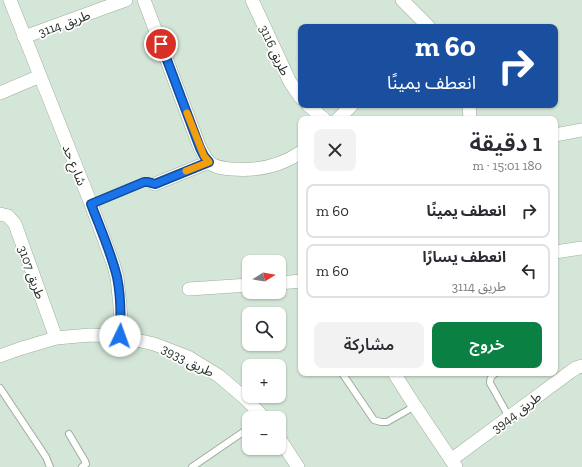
<!DOCTYPE html>
<html lang="ar">
<head>
<meta charset="utf-8">
<style>
	:root { --surface:#fff; --page:#f2f2f3; --text:#2b2b33; --muted:#7c7c81; --line:#e1e1e2; --accent:#0b8043 }
	body { margin:0; font-family:"Zilla Slab","Noto Sans Arabic",serif; background:var(--page); color:var(--text); direction:rtl; height:100vh; display:flex; flex-direction:column; font-size:15px; white-space:nowrap }
	* { box-sizing:border-box; margin:0 }
	p { font-size:13px; color:var(--muted) }
	.icon { flex:none; width:22px; height:22px; fill:none; stroke:currentColor; stroke-width:2; stroke-linecap:round; stroke-linejoin:round }
	.map { position:relative; flex:1; overflow:hidden; direction:ltr }
	.drawer { position:absolute; left:298px; top:116px; width:260px; height:260px; display:flex; flex-direction:column; background:var(--surface); border-radius:8px; box-shadow:0 1px 3px #0004; direction:rtl }
	.drawer>* { flex:none }
	.guide { position:absolute; left:298px; top:24px; width:260px; height:84px; border-radius:8px; box-shadow:0 1px 3px #0004; direction:rtl; background:#1a4fa0; color:#fff; overflow:hidden }
	.needle { width:26px; rotate:79deg }
	.fabs { position:absolute; left:242px; top:255px; display:grid; gap:8px }
	.fabs a { display:grid; place-items:center; width:44px; height:44px; border-radius:8px; background:var(--surface); box-shadow:0 1px 3px #0004; font-size:20px }
	.pin { position:absolute; display:grid; place-items:center; width:34px; height:34px; color:#fff; margin:-17px; border:2px solid #fff; border-radius:50%; box-shadow:0 1px 4px #0007 }
	.me { position:absolute; width:44px; margin:-22px; rotate:3deg; stroke-linejoin:round; filter:drop-shadow(0 0 3px #0008) }
	.turn { display:flex; align-items:center; gap:14px; height:84px; padding:0 16px; font-size:18px }
	.turn .icon { width:52px; height:52px; stroke-width:2.5 }
	.turn b { display:block; font-size:28px; line-height:34px }
	.round { display:grid; place-items:center; flex:none; width:42px; height:42px; border-radius:8px; background:var(--page) }
	.summary { display:flex; align-items:center; justify-content:space-between; height:68px; padding:0 16px }
	h1 { font-size:24px; font-weight:600; line-height:30px }
	.primary-button { display:flex; gap:8px; margin-top:auto; padding:8px 16px }
	.primary-button a { flex:1; height:46px; border-radius:8px; background:var(--accent); color:#fff; font-size:16px; font-weight:600; line-height:46px; text-align:center }
	.primary-button a+a { background:var(--page); color:var(--text) }
	ul { padding:0; list-style:none }
	li { display:flex; align-items:center; gap:12px; height:54px; margin:0 8px 6px; padding:0 8px; border:2px solid var(--line); border-radius:8px }
	li div { flex:1 }
	li b { display:block; font-size:15px }
	li em { font-style:normal }
	.map>svg:first-child { display:block }
	.lines { fill:none; stroke-linecap:round; stroke-linejoin:round }
	.service-casing { stroke:#9dae9f; stroke-width:8 }
	.minor-casing { stroke:#9dae9f; stroke-width:14 }
	.service { stroke:#fff; stroke-width:6 }
	.minor { stroke:#fff; stroke-width:13 }
	.route-casing { stroke:#114b97; stroke-width:10 }
	.route { stroke:#1a73e8; stroke-width:7 }
	.slow { stroke:#f59e0b; stroke-width:7 }
	.labels { text-anchor:middle; stroke-width:3.5; stroke-linejoin:round; paint-order:stroke }
	.street-label { font-size:13px; fill:#282e29; stroke:#fff }
</style>
</head>
<body>
<div class="map">
<svg width="582" height="467" viewBox="0 0 582 467">
	<rect width="100%" height="100%" fill="#d4e6d7"/>
	<g class="lines">
		<defs>
			<g id="service">
				<path d="M91,204L144,182H148L155,184"/>
				<path d="M342,373L374,420L381,422H387L415,406"/>
				<path d="M496,373C491,376 490,378 490,383L509,417"/>
				<path d="M0,388L46,457L50,467"/>
				<path d="M69,434L85,461L86,464L82,467"/>
				<path d="M192,467L249,428"/>
			</g>
			<g id="minor">
				<path d="M10,0L91,204L113,263L117,277L120,306L121,321L119,336"/>
				<path d="M144,0L200,148C203,153 205,158 209,162C215,168 224,168 232,169C257,171 281,166 301,152"/>
				<path d="M252,0L290,82L301,98"/>
				<path d="M402,0L429,27"/>
				<path d="M24,37L126,0"/>
				<path d="M0,93L40,76"/>
				<path d="M308,105L324,119"/>
				<path d="M469,105L470,119"/>
				<path d="M338,119L352,105"/>
				<path d="M555,135L582,130"/>
				<path d="M155,184L209,162"/>
				<path d="M0,214L8,216L15,224L56,338"/>
				<path d="M555,252L582,248"/>
				<path d="M279,283L301,281"/>
				<path d="M189,289L249,285"/>
				<path d="M0,356L19,349L56,338L90,335L119,336L154,344L188,357L219,376L246,399L264,418"/>
				<path d="M394,373L415,406L456,467"/>
				<path d="M279,438L298,467"/>
				<path d="M451,460L570,372L576,368L582,366"/>
			</g>
		</defs>
		<!-- service casing -->
		<use href="#service" class="service-casing"/>
		<!-- minor casing -->
		<use href="#minor" class="minor-casing"/>
		<!-- service -->
		<use href="#service" class="service"/>
		<!-- minor -->
		<use href="#minor" class="minor"/>
	</g>
	<g class="lines">
		<defs>
			<path id="route" d="M120,336C121,316 121,296 117,277C111,252 100,228 91,204L144,182H148L155,184L209,162L204,156L200,148L161,44"/>
		</defs>
		<!-- route casing -->
		<use href="#route" class="route-casing"/>
		<!-- route -->
		<use href="#route" class="route"/>
		<!-- slow -->
		<path class="slow" d="M186,171L209,162L204,156L187,113"/>
	</g>
	<g class="labels">
		<!-- street labels -->
		<g class="street-label">
			<text transform="translate(64 23) rotate(-20)" y="5">طريق 3114</text>
			<text transform="translate(275 50) rotate(65)" y="5">طريق 3116</text>
			<text transform="translate(75 165) rotate(68)" y="5">شارع حد</text>
			<text transform="translate(32 272) rotate(70)" y="5">طريق 3107</text>
			<text transform="translate(188 360) rotate(27)" y="5">طريق 3933</text>
			<text transform="translate(516 412) rotate(-37)" y="5">طريق 3944</text>
		</g>
	</g>
</svg>
<div class="fabs">
<a><svg class="needle" viewBox="-14 -14 28 28"><path d="M0-13l5 13h-10z" fill="#e53935"/><path d="M0 13l5-13h-10z" fill="#7c7c81"/></svg></a>
<a><svg class="icon" aria-label="search" viewBox="0 0 24 24"><circle cx="10" cy="10" r="6"/><path d="M15 15l6 6"/></svg></a>
<a>+</a>
<a>−</a>
</div>
<div class="pin" style="left:161px;top:44px;background:#d93025"><svg class="icon" aria-label="arrive" viewBox="0 0 24 24"><path d="M6 21V4h12l-3 4 3 4H6"/></svg></div>
<svg class="me" style="left:120px;top:336px" viewBox="-20 -20 40 40"><circle r="19" fill="#fff"/><path d="M0-13L10 11 0 6-10 11z" fill="#1a73e8"/></svg>
<div class="guide">
<div class="turn"><svg class="icon" aria-label="right" viewBox="0 0 24 24"><path d="M7 20v-9h11M14 6l5 5-5 5"/></svg><div><b>60 m</b>انعطف يمينًا</div></div>
</div>
<section class="drawer">
<div class="summary"><div><h1>1 دقيقة</h1><p>180 m · 15:01</p></div><a class="round"><svg class="icon" aria-label="close" viewBox="0 0 24 24"><path d="M6 6l12 12M18 6L6 18"/></svg></a></div>
<ul>
<li><svg class="icon" aria-label="right" viewBox="0 0 24 24"><path d="M7 20v-9h11M14 6l5 5-5 5"/></svg><div><b>انعطف يمينًا</b></div><em>60 m</em></li>
<li><svg class="icon" aria-label="left" viewBox="0 0 24 24"><path d="M17 20v-9H6M10 6l-5 5 5 5"/></svg><div><b>انعطف يسارًا</b><p>طريق 3114</p></div><em>60 m</em></li>
</ul>
<div class="primary-button"><a>خروج</a><a>مشاركة</a></div>
</section>
</div>
</body>
</html>
